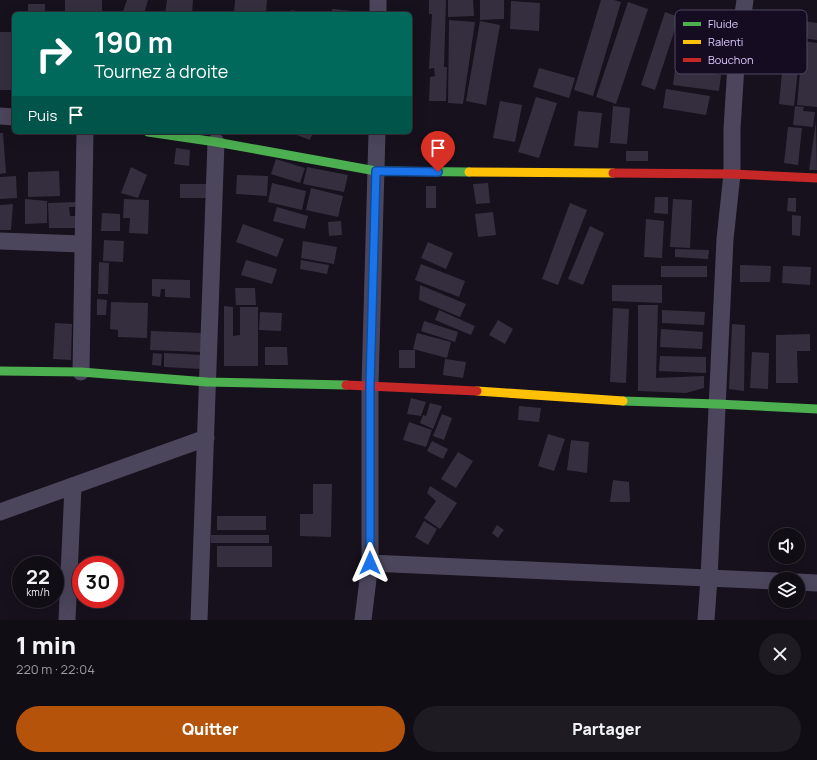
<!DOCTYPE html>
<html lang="fr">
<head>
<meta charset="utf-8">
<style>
	:root { --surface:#100d15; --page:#1e1b22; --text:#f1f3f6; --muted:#9c9ca0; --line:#302d34; --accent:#b45309 }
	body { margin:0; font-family:Manrope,sans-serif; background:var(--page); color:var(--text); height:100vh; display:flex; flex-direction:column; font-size:15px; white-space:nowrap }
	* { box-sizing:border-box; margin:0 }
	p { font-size:13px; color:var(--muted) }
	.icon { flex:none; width:22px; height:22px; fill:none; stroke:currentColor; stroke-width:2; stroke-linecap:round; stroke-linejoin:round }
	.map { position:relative; height:620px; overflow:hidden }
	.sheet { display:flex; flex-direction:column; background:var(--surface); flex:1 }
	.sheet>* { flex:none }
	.banner { position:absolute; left:12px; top:12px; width:400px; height:122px; border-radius:6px; box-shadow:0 4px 16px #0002,0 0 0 1px var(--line); background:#00695c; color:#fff; overflow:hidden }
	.tools { position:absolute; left:769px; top:528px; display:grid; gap:8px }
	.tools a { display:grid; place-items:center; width:36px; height:36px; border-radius:50%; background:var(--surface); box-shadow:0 4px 16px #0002,0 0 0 1px var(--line); font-size:20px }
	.speed { position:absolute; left:12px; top:556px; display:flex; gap:8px; font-size:20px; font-weight:700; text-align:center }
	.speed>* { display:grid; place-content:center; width:52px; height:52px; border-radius:50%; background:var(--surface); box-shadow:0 4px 16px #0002,0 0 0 1px var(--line); line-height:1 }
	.speed small { font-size:10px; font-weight:400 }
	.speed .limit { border:6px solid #d22; background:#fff; color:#111 }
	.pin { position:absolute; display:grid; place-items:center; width:34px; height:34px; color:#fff; margin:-41px -17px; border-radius:50% 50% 50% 0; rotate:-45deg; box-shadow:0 0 4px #0007 }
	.pin .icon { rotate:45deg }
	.me { position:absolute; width:44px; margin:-22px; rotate:0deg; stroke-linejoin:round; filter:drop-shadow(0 0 3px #0008) }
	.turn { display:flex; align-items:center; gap:14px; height:84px; padding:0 16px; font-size:18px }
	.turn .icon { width:52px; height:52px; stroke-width:2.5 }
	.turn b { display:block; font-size:28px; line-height:34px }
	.then { display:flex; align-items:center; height:38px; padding:0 16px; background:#0003; gap:8px; font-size:15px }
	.round { display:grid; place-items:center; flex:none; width:42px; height:42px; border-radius:21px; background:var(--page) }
	.headline { display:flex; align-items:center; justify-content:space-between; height:68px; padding:0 16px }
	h1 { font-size:24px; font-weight:800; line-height:30px }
	.button { display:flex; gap:8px; margin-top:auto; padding:8px 16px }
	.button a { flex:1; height:46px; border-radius:24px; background:var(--accent); color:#fff; font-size:16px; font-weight:800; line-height:46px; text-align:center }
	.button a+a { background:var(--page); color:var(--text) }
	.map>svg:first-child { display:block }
	.building { fill:#352e3f }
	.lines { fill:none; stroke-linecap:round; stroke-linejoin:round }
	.street { stroke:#4c465d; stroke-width:17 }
	.fast { stroke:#4caf50; stroke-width:9 }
	.slow { stroke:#ffc107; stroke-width:9 }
	.jam { stroke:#c62828; stroke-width:9 }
	.route-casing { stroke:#114b97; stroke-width:10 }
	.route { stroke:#1a73e8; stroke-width:7 }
	.key { fill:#150c21; stroke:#514664; stroke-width:1 }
	.key-label { font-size:11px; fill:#deccff }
</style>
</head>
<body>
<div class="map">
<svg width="817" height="620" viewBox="0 0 817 620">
	<rect width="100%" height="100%" fill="#16111c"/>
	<!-- building -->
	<g class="building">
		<rect x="65" y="0" width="37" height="14"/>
		<path d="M127,0H148L144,14H122Z"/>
		<path d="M167,0H193L192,14H165Z"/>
		<path d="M235,0H267L266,14H234Z"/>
		<path d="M429,0H446L444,67H447L446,101H429L430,77L435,76L434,68L429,69L432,14H429Z"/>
		<path d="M448,0H473L474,16L448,17Z"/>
		<path d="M480,0H504V19L480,20Z"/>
		<path d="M601,0H614L621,2L593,96L574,90Z"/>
		<path d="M511,1L540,3L539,31L510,29Z"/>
		<path d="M628,2L648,9L616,104L596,97Z"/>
		<rect x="28" y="4" width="17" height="10"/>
		<path d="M332,9L352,11V14H332Z"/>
		<path d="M291,10L307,13V14H290Z"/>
		<path d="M665,12L679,17L655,90L641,85Z"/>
		<path d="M449,20L475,22L463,104L448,103Z"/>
		<path d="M480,21L500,25L486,105L466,101Z"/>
		<path d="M804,21L817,23V40L802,38Z"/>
		<rect x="0" y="32" width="14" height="58"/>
		<path d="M803,41L817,43V107L797,105Z"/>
		<path d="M793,50H800L794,106L779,104L782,73L790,74Z"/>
		<path d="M539,68L575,78L569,98L533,87Z"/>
		<path d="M675,69L721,75L719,91L673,85Z"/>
		<path d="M666,89L710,96L706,115L663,108Z"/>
		<path d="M536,97L557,103L539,158L518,152Z"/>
		<path d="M500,101L522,105L515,142L493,138Z"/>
		<path d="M613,106L630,108L627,144L610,143Z"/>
		<path d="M795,106L804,107L803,111L815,112L813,127L793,125Z"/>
		<path d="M578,111L602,113L598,148L574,146Z"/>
		<path d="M816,121L817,170H809Z"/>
		<path d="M788,127L802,128L798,165L784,163Z"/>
		<path d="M289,132H313L310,140Z"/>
		<path d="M0,133H3L6,173L0,174Z"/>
		<path d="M176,148L190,150L189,166L174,164Z"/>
		<rect x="626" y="151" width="22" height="10"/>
		<path d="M276,159L305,168L300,183L271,174Z"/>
		<path d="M131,167L147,175L138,198L121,193Z"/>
		<path d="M307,167L348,175L344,192L303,184Z"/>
		<path d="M59,171L60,196L28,197V172Z"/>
		<path d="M237,175L268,176L267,196L236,194Z"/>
		<path d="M16,176L17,198L0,199V177Z"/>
		<path d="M272,183L306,191L302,210L268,202Z"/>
		<path d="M488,183L490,203L476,204L473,184Z"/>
		<rect x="180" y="184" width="26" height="14"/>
		<rect x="426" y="186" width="10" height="22"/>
		<path d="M311,188L343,196L338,217L306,210Z"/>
		<path d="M655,197H668V214L654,213Z"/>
		<path d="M788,198H796V212L787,211Z"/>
		<path d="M25,199L47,201V223L25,224Z"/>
		<path d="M124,199L149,200L148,234L129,233L130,218H123Z"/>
		<path d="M673,199L692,200L690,248L670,247Z"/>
		<path d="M76,202L75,207H69L70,216H76V228H49L48,203Z"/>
		<path d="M570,203L587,210L558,285L542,279Z"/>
		<path d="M13,204L11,230H0V205Z"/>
		<path d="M277,207L308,216L305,229L273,221Z"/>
		<path d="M493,212L496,235L478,237L475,214Z"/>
		<path d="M102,213L120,214V231H101Z"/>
		<path d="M792,215L801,216L800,236L792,235Z"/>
		<path d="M646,219L664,221L662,258L644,257Z"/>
		<path d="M341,221L342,235L329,236L328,222Z"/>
		<path d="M243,224L284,239L277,257L236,242Z"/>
		<path d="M590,226L604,233L583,285L568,279Z"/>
		<path d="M104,240L124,241L123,262L103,261Z"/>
		<path d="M303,241L337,247L334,264L301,258Z"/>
		<path d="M428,242L453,253L446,269L421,258Z"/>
		<path d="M675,249L709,250L708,259L675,257Z"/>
		<path d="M246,260L277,269L272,284L241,275Z"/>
		<path d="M301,260L329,265L327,274L300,269Z"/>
		<path d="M99,262L109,263L108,294H98Z"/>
		<path d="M421,264L465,281L459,297L415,280Z"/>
		<path d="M740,265L771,266L770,282H740Z"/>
		<rect x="661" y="266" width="46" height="11"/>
		<path d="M783,266L811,267L810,285L782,283Z"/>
		<path d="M152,279L190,280V298L165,297V289H161L160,297L152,296Z"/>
		<path d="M420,285L466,304L460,317L419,300Z"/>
		<path d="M612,285H662V303L612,301Z"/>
		<path d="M235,288H255L256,305H236Z"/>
		<path d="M97,299L107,300L106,315H97Z"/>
		<path d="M111,302L148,303L147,338L118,337V330L110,329Z"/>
		<path d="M638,305H658L656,378L704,376V388L686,393L638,391Z"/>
		<path d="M224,306L233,307V336L240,335V307H258V366H224Z"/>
		<path d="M613,308L629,309L626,383L610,382Z"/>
		<path d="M439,310L475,326L471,335L435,320Z"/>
		<path d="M662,310L705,312L704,325L662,323Z"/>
		<path d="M260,312L282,313L281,331L259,330Z"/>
		<path d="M498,320L513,329L505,344L489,335Z"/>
		<path d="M424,321L458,332L455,342L421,331Z"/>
		<path d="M55,323L72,324L71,360L53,359Z"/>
		<path d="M732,324L745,325L744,391L729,389Z"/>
		<path d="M661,329L703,332L702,349L660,347Z"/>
		<path d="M151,331L203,333L202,352L150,350Z"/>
		<path d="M417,333L451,342L447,358L413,349Z"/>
		<path d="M810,334V351H797L798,383H776V335Z"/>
		<path d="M265,347H287L288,365H265Z"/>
		<rect x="399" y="350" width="16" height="18"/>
		<path d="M752,352L769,353L768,389L750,388Z"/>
		<path d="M153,353L162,354L161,366L152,365Z"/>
		<path d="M164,353L202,355V369L164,367Z"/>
		<path d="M660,356L706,357V373L659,371Z"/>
		<path d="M445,359L466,362L463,378L443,375Z"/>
		<path d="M411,398L426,402L421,416L407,414Z"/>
		<path d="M430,403L442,406L433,429L420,423L423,415L426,416Z"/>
		<path d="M519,406L541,408L539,422L518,420Z"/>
		<path d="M442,414L452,418L444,440L433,436Z"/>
		<path d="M409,422L432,430L426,447L403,440Z"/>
		<path d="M548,434L565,439L554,471L538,466Z"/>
		<path d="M571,440L589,442L587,473L567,470Z"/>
		<path d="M432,441L448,449L443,459L427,451Z"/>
		<path d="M458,452L473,461L456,488L441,479Z"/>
		<path d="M613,480L629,482L630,502H610Z"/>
		<path d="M313,484H332L331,537L300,536V514H313Z"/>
		<path d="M430,486L457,503L440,529L424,518L436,501L427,493Z"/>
		<rect x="217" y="516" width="49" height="14"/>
		<path d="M424,521L437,529L428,545L415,537Z"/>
		<path d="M497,525L504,530L498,538L492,533Z"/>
		<rect x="211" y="535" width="58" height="8"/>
		<rect x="217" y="546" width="55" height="21"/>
	</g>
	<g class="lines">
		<!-- street -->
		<g class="street">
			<path d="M378,14V0"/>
			<path d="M0,116L14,117"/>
			<path d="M0,241L82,244"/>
			<path d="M81,372L85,132"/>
			<path d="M0,512L206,438"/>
			<path d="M370,563L776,581"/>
			<path d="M798,582L817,583"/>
			<path d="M67,620L73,486"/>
			<path d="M199,620L216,142"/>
			<path d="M363,620L370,563V385L377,132"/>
			<path d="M706,620L709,578L725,239L732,174V129L736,65L745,0"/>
		</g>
		<!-- fast -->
		<g class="fast">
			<path d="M148,132L216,142L376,171L469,172"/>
			<path d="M0,371L81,372L207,382L346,385"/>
			<path d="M623,401L717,404L817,409"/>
		</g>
		<!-- slow -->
		<g class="slow">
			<path d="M469,172L613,173"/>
			<path d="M477,391L623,401"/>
		</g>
		<!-- jam -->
		<g class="jam">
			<path d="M613,173L732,174L817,178"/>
			<path d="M346,385L477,391"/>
		</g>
	</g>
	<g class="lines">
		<defs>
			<path id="route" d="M370,563V385L376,171L438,172"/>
		</defs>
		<!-- route casing -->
		<use href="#route" class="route-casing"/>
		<!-- route -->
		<use href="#route" class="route"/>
	</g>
	<!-- legend -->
	<rect x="675" y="10" width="132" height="64" rx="6" class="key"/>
	<rect x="683" y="22" width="18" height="4" fill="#4caf50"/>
	<rect x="683" y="40" width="18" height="4" fill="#ffc107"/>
	<rect x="683" y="58" width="18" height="4" fill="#c62828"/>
	<g class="key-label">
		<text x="708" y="28">Fluide</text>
		<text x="708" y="46">Ralenti</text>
		<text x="708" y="64">Bouchon</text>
	</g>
</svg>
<div class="tools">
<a><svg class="icon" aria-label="sound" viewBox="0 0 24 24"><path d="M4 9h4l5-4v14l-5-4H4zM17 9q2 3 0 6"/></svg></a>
<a><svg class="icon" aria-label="layers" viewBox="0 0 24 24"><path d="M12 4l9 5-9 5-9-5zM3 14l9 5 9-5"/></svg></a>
</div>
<div class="speed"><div>22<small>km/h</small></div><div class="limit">30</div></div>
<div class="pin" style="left:438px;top:172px;background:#d93025"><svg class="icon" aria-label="arrive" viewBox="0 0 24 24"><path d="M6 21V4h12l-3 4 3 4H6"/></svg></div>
<svg class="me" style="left:370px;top:563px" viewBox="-20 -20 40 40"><path d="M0-17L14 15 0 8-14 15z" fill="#1a73e8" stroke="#fff" stroke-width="4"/></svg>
<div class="banner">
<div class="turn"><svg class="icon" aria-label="right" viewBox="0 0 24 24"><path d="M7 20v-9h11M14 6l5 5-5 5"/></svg><div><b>190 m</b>Tournez à droite</div></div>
<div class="then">Puis<svg class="icon" aria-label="arrive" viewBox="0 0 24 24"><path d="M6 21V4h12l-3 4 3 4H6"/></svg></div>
</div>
</div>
<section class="sheet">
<div class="headline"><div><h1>1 min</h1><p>220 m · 22:04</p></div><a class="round"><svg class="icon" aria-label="close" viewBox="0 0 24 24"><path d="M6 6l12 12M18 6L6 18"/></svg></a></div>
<div class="button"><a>Quitter</a><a>Partager</a></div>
</section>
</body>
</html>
